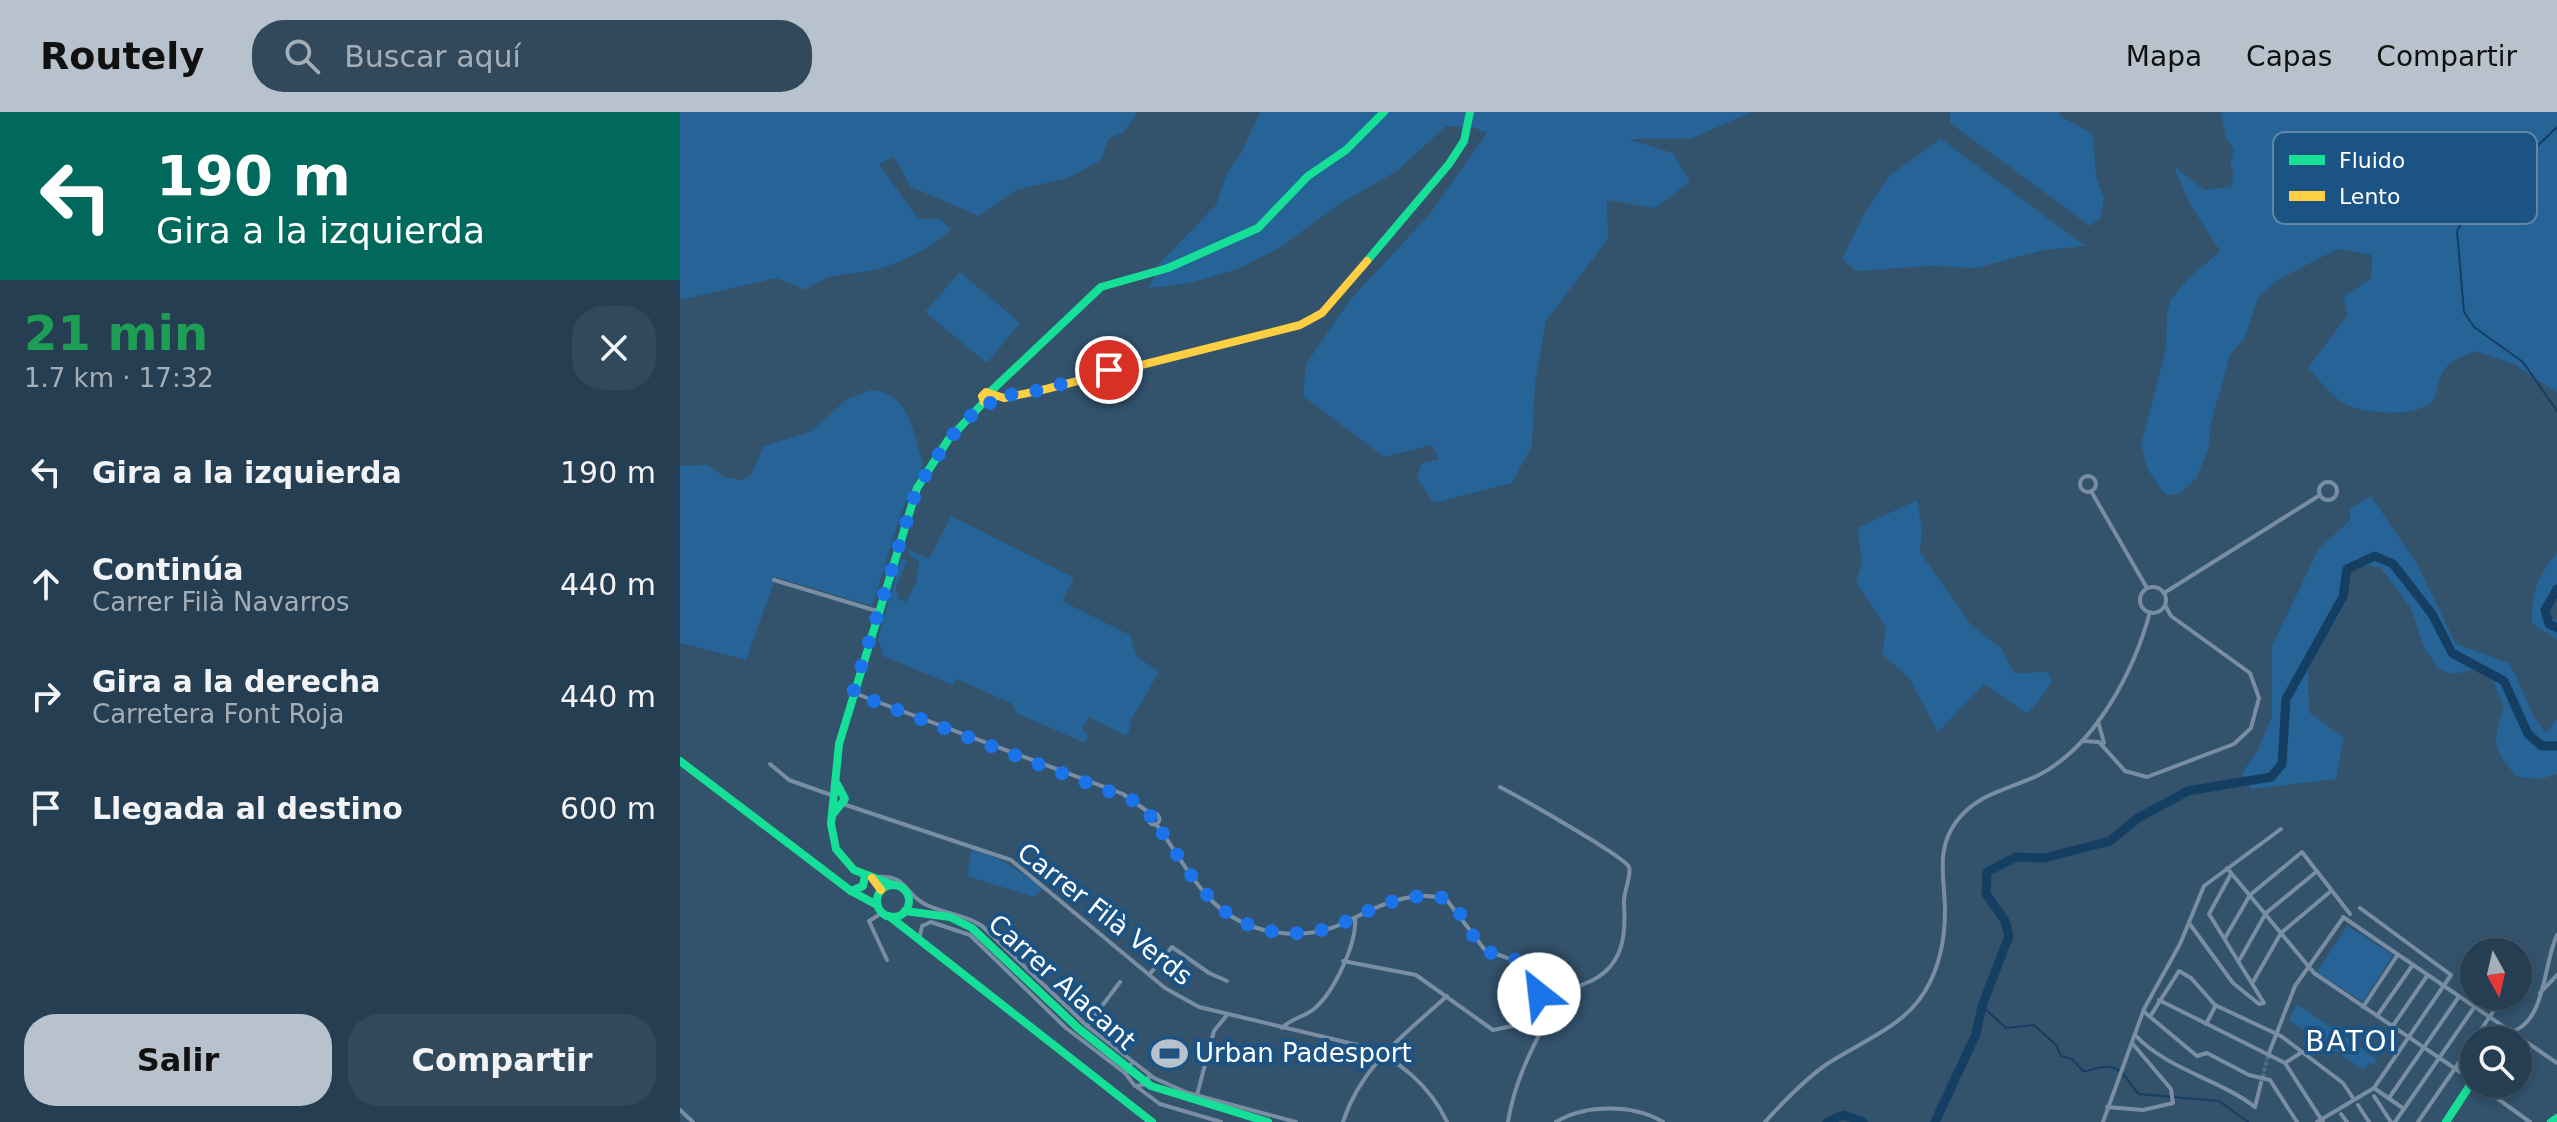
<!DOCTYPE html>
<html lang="es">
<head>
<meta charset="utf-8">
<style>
	:root { --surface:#263e51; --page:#32495b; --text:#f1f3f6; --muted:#a4aeb7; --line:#425768; --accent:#b8c2cc }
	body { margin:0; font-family:"DejaVu Sans",sans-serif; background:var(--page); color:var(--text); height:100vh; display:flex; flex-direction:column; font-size:30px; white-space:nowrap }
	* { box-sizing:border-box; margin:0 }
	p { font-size:26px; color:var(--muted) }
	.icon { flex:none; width:44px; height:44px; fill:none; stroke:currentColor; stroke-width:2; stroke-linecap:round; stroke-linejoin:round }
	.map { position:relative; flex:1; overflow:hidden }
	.sheet { display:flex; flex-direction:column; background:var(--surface); width:680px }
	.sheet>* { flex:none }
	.hud { background:#00695c; color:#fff; overflow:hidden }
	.needle { width:52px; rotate:172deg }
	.controls { position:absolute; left:1780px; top:826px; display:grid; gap:16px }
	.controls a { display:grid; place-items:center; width:72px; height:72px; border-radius:50%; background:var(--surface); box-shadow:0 4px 12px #0003,0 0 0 2px var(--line); font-size:40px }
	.pin { position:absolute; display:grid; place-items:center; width:68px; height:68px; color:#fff; margin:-34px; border:4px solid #fff; border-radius:50%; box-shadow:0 2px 8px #0007 }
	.me { position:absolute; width:88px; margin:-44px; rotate:331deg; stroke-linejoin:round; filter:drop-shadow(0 0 6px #0008) }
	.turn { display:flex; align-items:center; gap:28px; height:168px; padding:0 24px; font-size:36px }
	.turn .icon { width:104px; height:104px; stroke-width:2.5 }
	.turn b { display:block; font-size:56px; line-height:68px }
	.round { display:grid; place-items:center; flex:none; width:84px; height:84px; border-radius:32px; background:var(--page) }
	.headline { display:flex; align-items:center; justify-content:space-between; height:136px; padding:0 24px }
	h1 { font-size:48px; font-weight:600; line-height:60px; color:#1e9e55 }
	.cta { display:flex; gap:16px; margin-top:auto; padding:16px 24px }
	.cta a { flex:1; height:92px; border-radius:32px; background:var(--accent); color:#111; font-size:32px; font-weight:600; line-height:92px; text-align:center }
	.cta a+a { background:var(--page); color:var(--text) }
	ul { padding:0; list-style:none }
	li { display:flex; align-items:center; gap:24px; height:112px; padding:0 24px }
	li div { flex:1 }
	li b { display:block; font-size:30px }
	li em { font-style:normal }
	header { display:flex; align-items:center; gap:48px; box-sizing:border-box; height:112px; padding:0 40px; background:var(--accent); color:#111 }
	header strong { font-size:38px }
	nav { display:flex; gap:44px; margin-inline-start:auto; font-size:28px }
	.search { width:560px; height:72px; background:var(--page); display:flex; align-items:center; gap:20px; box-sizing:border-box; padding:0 28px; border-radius:32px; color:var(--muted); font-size:30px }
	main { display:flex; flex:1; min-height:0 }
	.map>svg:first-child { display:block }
	.green { fill:#266396 }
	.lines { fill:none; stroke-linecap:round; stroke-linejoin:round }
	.stream { stroke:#153e63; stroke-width:2 }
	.river { stroke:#153e63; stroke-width:9 }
	.street-tunnel { stroke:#526c82; stroke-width:4; stroke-dasharray:4 2; stroke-linecap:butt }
	.street { stroke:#798ea2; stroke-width:4 }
	.fast { stroke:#16e098; stroke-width:8 }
	.slow { stroke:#ffcf43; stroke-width:8 }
	.route { stroke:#1a73e8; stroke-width:14; stroke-dasharray:0 25.2 }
	.labels { text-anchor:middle; stroke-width:8; stroke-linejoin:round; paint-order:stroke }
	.street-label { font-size:26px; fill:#fff; stroke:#1b5384 }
	.poi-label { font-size:26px; fill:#fff; stroke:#1b5384; text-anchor:start }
	.neighbourhood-label { font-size:28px; letter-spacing:2px; fill:#fff; stroke:#1b5384 }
	.key { fill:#1b5384; stroke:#5f87a9; stroke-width:2 }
	.key-label { font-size:22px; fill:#fff }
</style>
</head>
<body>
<header>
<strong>Routely</strong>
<div class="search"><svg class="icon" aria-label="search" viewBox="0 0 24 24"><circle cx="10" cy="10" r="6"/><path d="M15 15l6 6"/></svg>Buscar aquí</div>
<nav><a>Mapa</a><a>Capas</a><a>Compartir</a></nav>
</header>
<main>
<section class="sheet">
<div class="hud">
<div class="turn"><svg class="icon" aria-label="left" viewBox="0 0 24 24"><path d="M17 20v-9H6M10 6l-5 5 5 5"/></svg><div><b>190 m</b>Gira a la izquierda</div></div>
</div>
<div class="headline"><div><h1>21 min</h1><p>1.7 km · 17:32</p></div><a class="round"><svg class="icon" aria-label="close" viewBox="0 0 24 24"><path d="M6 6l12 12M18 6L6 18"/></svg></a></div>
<ul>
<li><svg class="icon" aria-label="left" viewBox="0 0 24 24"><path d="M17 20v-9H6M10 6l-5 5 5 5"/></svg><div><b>Gira a la izquierda</b></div><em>190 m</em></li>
<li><svg class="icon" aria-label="ahead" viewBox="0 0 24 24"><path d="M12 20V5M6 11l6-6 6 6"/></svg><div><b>Continúa</b><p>Carrer Filà Navarros</p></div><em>440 m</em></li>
<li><svg class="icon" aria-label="right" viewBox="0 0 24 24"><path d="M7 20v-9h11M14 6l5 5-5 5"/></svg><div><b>Gira a la derecha</b><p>Carretera Font Roja</p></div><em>440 m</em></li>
<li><svg class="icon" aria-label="arrive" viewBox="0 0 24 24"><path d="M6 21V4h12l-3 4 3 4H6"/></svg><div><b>Llegada al destino</b></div><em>600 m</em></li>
</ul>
<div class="cta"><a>Salir</a><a>Compartir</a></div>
</section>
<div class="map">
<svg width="1877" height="1010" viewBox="0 0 1877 1010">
	<rect width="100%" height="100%" fill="#33526c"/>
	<!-- green -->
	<g class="green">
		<path d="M0,0H458L444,20L428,27L421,48L388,66L336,78L299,104L231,75L214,45L199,52L238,107H259L272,117C252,134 224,150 198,157C172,164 148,159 126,178L96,166L0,188Z"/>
		<path d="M580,0H1072L1010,27H947L993,41L1010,70L975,96L927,88L928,127L866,209L855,270L852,334L832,371L754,391L737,366L741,352L759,347L752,333L704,345L623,284L626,252L670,188L749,103L807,21L795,16L766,14L717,59L658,93L602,134L561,156L510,171L469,176L480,151L536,93L547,61L562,39Z"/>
		<path d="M1270,0H1379L1380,4L1413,22L1416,65L1424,86L1421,106L1410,114L1270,11Z"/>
		<path d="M1541,0H1877V281L1834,252L1795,239C1778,246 1765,250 1759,269C1758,274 1756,283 1754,287C1740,308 1675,302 1659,288C1647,279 1638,266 1628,256L1667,204L1664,184L1691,167L1692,143L1658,137L1597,168L1578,186L1564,227L1550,243L1531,311L1528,338L1516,367L1498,383L1485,382L1468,358L1461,333L1486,237L1487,201L1491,187L1508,167L1540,139L1510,92L1493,53L1524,78L1551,75L1554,61L1550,52L1554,38L1546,26Z"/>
		<path d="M1261,27L1405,134L1364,138L1296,156L1250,154L1176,159L1162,147L1184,102L1210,63Z"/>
		<path d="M280,160L340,211L307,251L245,200Z"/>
		<path d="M192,278C230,281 233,321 243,352L222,398L192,494L96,465L66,548L0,531V354L28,353L44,365L62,368L71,363L84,334L130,320L167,287Z"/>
		<path d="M1691,384L1737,452L1776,532L1829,551C1843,575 1849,603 1866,621L1877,607V662L1860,667L1837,665C1812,637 1812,630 1824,595L1813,569L1795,557L1774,562L1758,557L1743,533L1731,496L1701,456L1672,451L1665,493L1628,556L1629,600L1664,626L1656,667L1571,677L1562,661L1577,640L1592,604V534L1638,438L1670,408V396Z"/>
		<path d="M1237,388L1242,418L1240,440L1292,514L1321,536L1334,561L1368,560L1372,570L1348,602L1304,572L1258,620L1229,566L1202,542L1206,515L1176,470L1182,451L1178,416Z"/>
		<path d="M271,404L394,466L382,489L450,523L456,544L479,560L449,611L452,613L446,624L409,605L402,617L408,623L405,631L336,601L333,592L276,567L273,573L203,544L198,526L221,446L227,449L216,475L218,487L226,490L236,471L239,448L231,445L228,437L249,447Z"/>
		<path d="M1877,441V479L1868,489L1870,506L1877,508V528L1852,511C1851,480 1858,464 1877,441Z"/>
		<path d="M292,736L325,750L363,776L354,785L287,764Z"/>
		<path d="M1667,814L1713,843L1683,890L1637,860Z"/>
		<path d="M1617,892L1698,948L1693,954L1689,951L1684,958L1609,908Z"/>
	</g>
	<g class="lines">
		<!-- stream -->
		<g class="stream">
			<path d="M1877,15L1787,102L1777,119L1784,200L1794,215L1843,250L1877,299"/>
			<path d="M1302,894L1326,916L1354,913L1376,933L1381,944L1392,947L1403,959C1411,960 1415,955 1423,955C1444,953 1448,972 1459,982L1539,989L1568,1010"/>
		</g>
		<!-- river -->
		<g class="river">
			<path d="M1877,477L1865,498L1869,512L1877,516"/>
			<path d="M1147,1010L1163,1003L1183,1010"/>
			<path d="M1255,1010L1296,922L1302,894L1329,824L1325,809L1306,782L1307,760L1336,745L1364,746L1430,729L1458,706L1508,679L1591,665L1602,652L1606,587L1663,485L1667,457L1695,444L1713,452L1728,471L1752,502L1772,541L1824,569L1848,622L1862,634H1877"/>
		</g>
		<!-- street-tunnel -->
		<path class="street-tunnel" d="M1581,971L1589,941"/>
		<!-- street -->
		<g class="street">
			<circle cx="1408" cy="372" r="8"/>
			<circle cx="1648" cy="379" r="9"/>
			<path d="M1411,379L1467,476"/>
			<path d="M94,468L197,499"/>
			<circle cx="1473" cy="488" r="13"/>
			<path d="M1484,481L1640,383"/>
			<path d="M174,581L443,682L471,702"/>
			<path d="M1418,609L1424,631"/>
			<path d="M1402,629L1419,630L1445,659L1467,665L1554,632L1571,616L1579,586L1570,561L1491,504L1485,493"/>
			<path d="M90,652L109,668L154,684"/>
			<path d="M820,675C837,684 944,744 949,755C952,764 943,780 944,791C946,822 944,853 911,869C900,874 889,877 881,888C857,921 834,970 828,1010"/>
			<path d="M163,692L331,748L485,876L519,895L682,934C718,946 751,975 767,1010"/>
			<circle cx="474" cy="707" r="5.5"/>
			<path d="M476,712C494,736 509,765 530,787C567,825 626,832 672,807C699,793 734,777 766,787L805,838L847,853L858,889L837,913L813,918L736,863L663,849"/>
			<path d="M1547,756L1634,861L1792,968"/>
			<path d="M196,765C228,763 223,780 243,791C262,802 283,801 302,814L407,914L474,966L508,981L616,1010"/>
			<path d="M202,801L189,809L207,848"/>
			<path d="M1663,805L1877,951"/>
			<path d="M1509,811L1553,871L1579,892L1584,891L1529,802L1551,762"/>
			<path d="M1545,826L1570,783L1622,740L1670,802"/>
			<path d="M239,828L242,814L251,810L290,823L386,916L445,961"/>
			<path d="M1560,847L1586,801L1636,760"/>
			<path d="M469,863L492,835L529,861L547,869"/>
			<path d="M1573,870L1601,821L1651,779"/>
			<path d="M1860,881L1877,863"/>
			<path d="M1479,888L1605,951L1643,1010"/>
			<path d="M1683,895L1717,844"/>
			<path d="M1463,899L1517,944L1527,941L1569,963L1590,968L1617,1010"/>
			<path d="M1471,903L1499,859L1511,866L1535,893L1601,924L1663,971L1673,986"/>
			<path d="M1697,904L1732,854"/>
			<path d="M1526,912L1536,893"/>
			<path d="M407,914L440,870"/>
			<path d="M1712,915L1747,864"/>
			<path d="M602,916C610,907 624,905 634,897C654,880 677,832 675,806"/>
			<path d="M1831,920C1866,910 1863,852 1877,823"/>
			<path d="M1455,923C1488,958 1539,967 1575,995L1581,971"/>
			<path d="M1794,928L1823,885"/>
			<path d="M1589,941L1615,874L1663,806"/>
			<path d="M1605,951L1622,940"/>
			<path d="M451,952L445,961L455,974L468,972L469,962"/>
			<path d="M1797,972L1850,1010"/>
			<path d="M457,975L480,992L541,1010"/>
			<path d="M1694,976L1724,997"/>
			<path d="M517,983L534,919L547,903"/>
			<path d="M1694,984L1711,1010"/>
			<path d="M1709,986L1778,886"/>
			<path d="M1678,993L1689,1010"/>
			<path d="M1427,995L1463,998L1493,991L1491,977L1452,931"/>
			<path d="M0,998L13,1010"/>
			<path d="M1661,1002L1667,1010"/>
			<path d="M663,1010C681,954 725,922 767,884"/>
			<path d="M876,1010C905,992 954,992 983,1010"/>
			<path d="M1085,1010C1104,989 1124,968 1147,952C1185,927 1230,913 1250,870C1261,848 1265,823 1265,799C1265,768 1255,738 1276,710C1297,681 1328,678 1359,663C1416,633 1454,559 1470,500"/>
			<path d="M1423,1010L1464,897L1500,832L1524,774L1601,717"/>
			<path d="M1637,1010L1694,976L1771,863L1680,796"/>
			<path d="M1715,1010L1793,897"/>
			<path d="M1738,1010L1794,929"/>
		</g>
		<!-- fast -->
		<g class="fast">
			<path d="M687,149L769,52L784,29L790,0"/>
			<path d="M310,280L421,175L488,156L578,116L628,64L666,38L704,0"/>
			<path d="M0,649L171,779L197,793"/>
			<path d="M153,702L165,687L157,672"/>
			<path d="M213,773L174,758L156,737L151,712L159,632L237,376L268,328L304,290L311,291L314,285"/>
			<circle cx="213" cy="789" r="16"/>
			<path d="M171,779L183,774L185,763"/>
			<path d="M225,799L270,805L292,816L398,916L471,974L588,1010"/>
			<path d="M209,804L472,1010"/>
			<path d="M1823,928L1831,920"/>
			<path d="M1766,1010L1794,967"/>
			<path d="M1871,1010L1877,1006"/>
		</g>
		<!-- slow -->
		<g class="slow">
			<path d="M304,290L302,284L306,280L324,286L362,278L620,213L642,201L687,149"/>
			<path d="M192,766L201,778"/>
		</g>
	</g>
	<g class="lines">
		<!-- route -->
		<path class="route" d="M429,258L362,278L314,285L311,291L304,290L268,328L237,376L173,581L457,690L471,702L469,710L476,712C494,736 509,764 530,786C566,825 625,831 671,807C698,794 728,780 759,785C780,789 788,822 802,835C813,846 834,844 847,853L859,882"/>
	</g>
	<!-- icons -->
	<defs>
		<symbol id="stadium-bare" viewBox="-9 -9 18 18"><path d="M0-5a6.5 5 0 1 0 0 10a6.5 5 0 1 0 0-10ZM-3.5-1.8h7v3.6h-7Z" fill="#b8c2cc" stroke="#1b5384" stroke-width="2.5" paint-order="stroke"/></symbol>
	</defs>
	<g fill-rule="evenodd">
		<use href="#stadium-bare" x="464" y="916" width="51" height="51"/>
	</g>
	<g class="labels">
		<!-- street labels -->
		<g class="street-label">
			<text transform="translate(425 802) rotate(38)" y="9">Carrer Filà Verds</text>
			<text transform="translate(382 870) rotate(42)" y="9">Carrer Alacant</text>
		</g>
		<!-- poi labels -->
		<g class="poi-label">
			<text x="515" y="950">Urban Padesport</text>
		</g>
		<!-- neighbourhood labels -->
		<g class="neighbourhood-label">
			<text x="1672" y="939">BATOI</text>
		</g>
	</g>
	<!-- legend -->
	<rect x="1593" y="20" width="264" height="92" rx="12" class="key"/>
	<rect x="1609" y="43" width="36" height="10" fill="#16e098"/>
	<rect x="1609" y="79" width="36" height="10" fill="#ffcf43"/>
	<g class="key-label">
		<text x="1659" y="56">Fluido</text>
		<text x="1659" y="92">Lento</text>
	</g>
</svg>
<div class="controls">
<a><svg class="needle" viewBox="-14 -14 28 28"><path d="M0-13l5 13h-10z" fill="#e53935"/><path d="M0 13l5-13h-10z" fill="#a4aeb7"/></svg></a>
<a><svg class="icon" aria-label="search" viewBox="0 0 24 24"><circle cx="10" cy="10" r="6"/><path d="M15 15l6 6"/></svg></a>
</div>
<div class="pin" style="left:429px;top:258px;background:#d93025"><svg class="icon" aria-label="arrive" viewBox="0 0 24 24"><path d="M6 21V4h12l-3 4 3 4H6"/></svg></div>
<svg class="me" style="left:859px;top:882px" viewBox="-20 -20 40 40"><circle r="19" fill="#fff"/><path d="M0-13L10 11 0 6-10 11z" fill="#1a73e8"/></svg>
</div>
</main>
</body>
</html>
